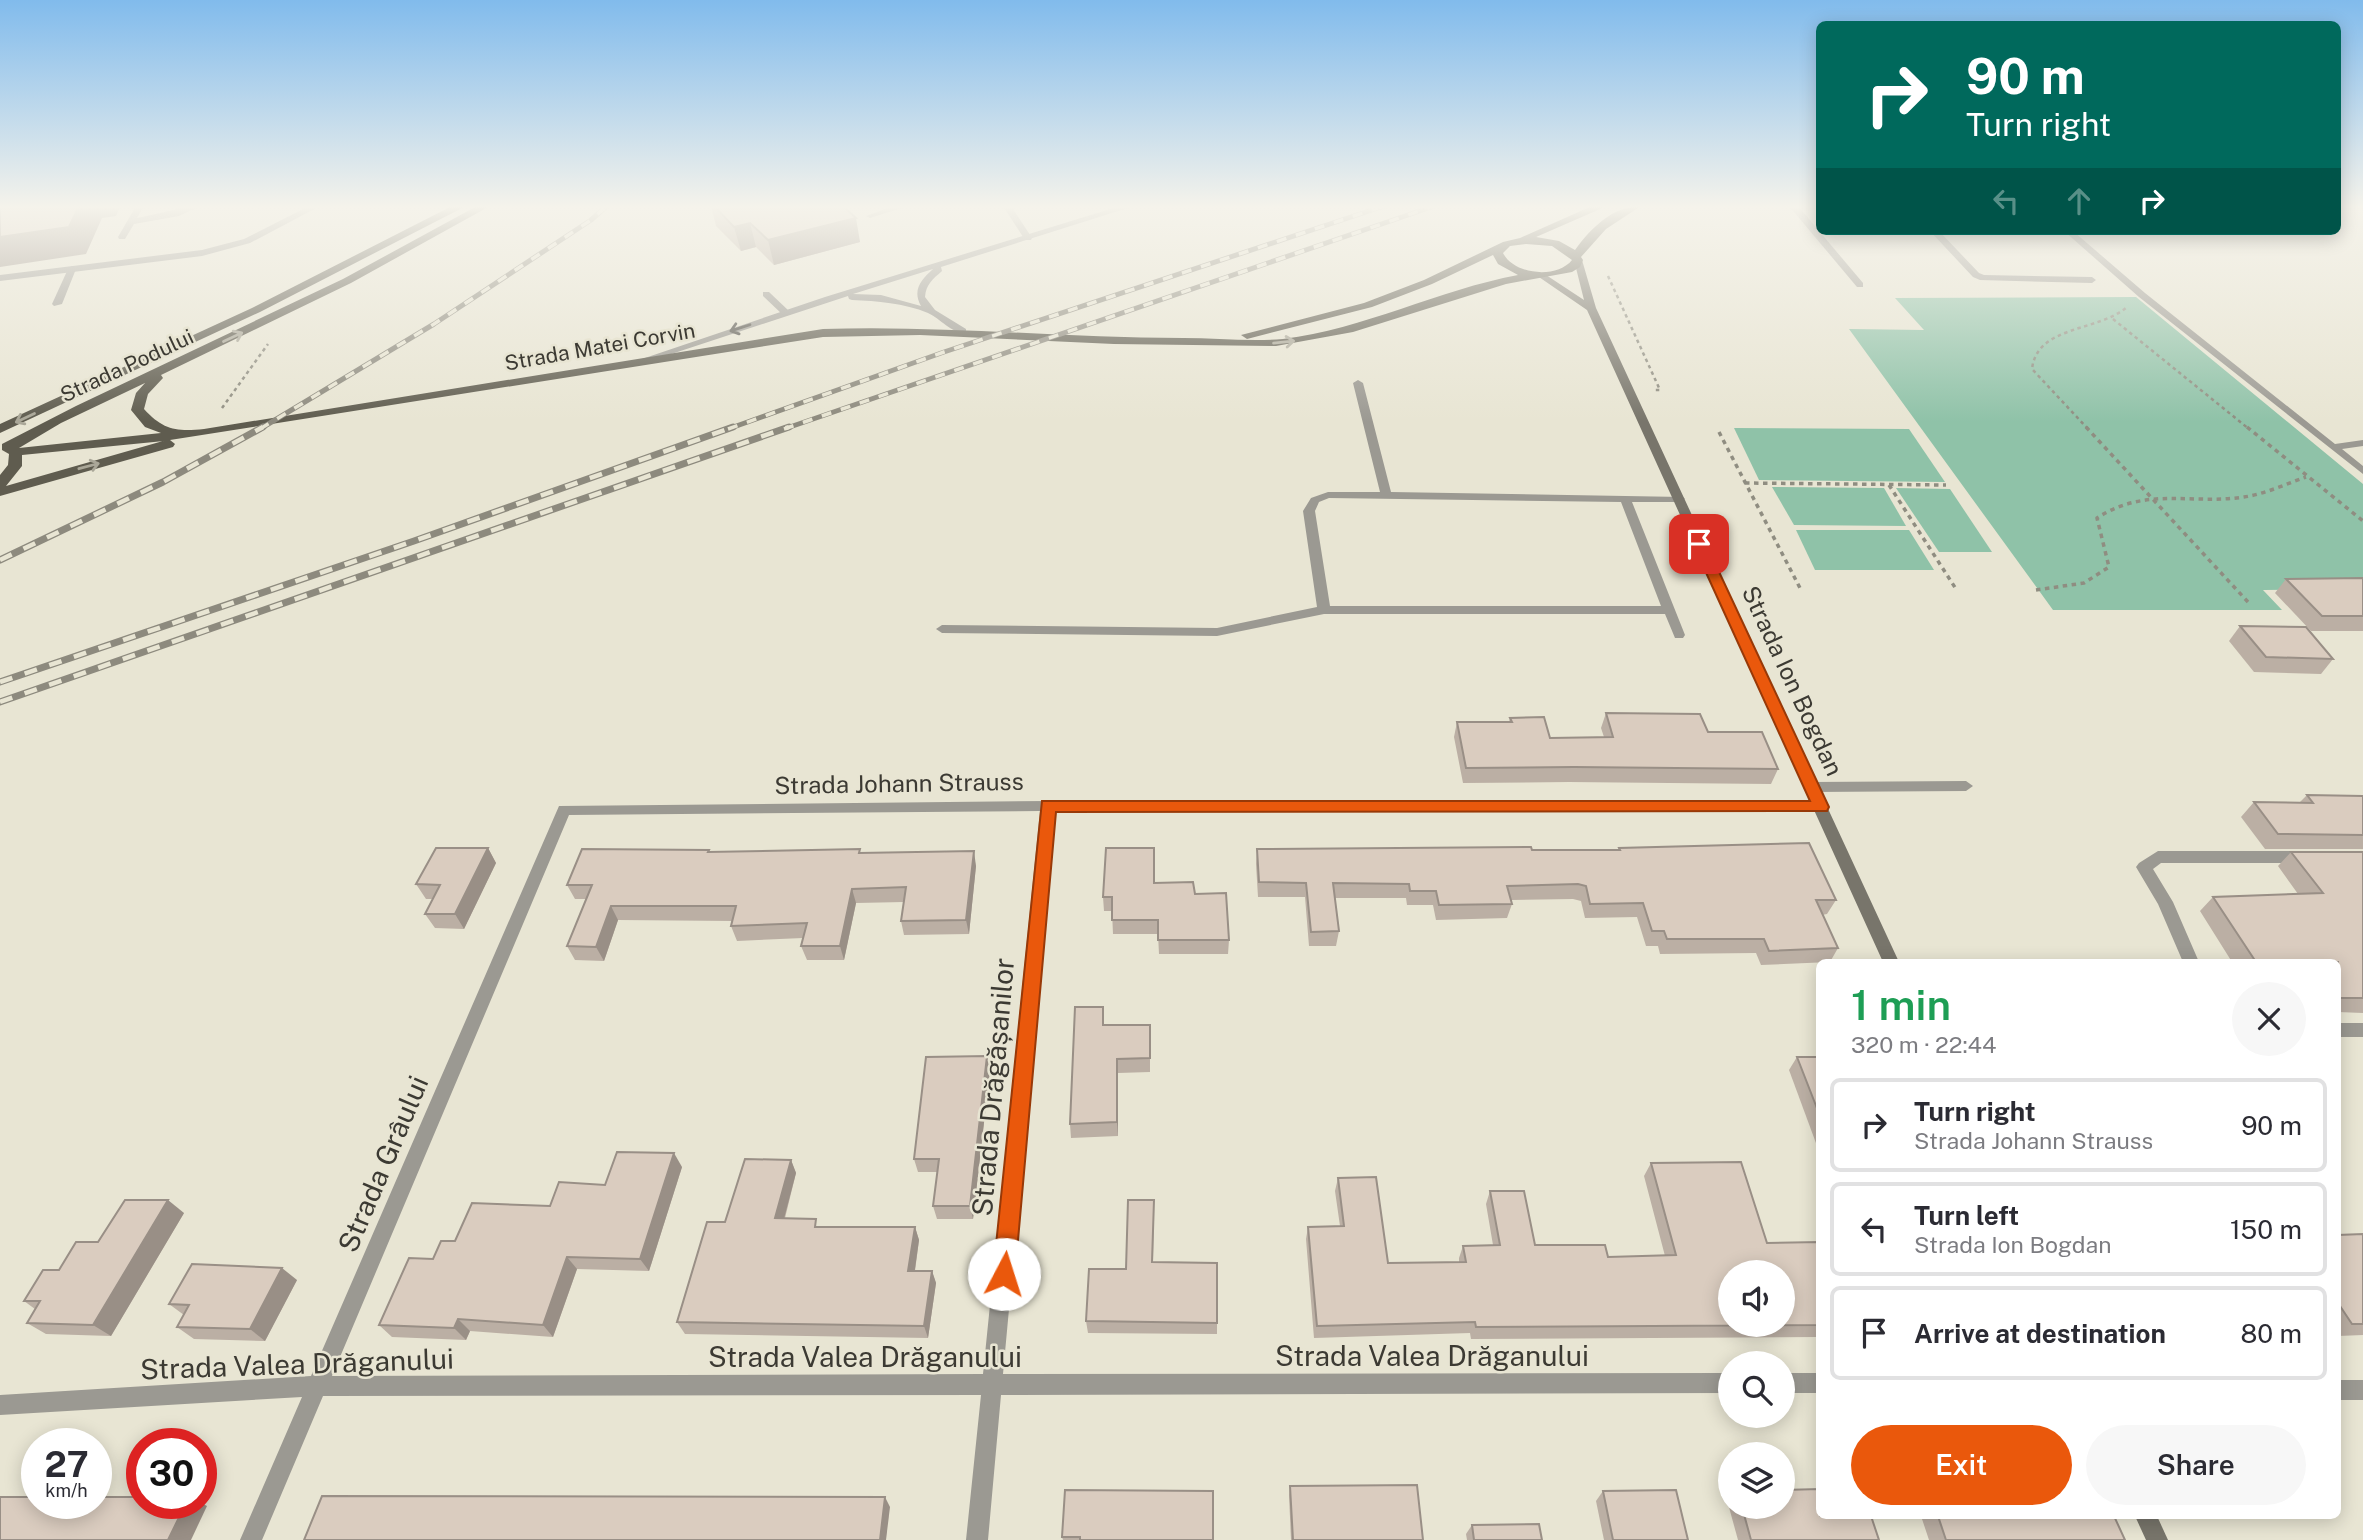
<!DOCTYPE html>
<html lang="en">
<head>
<meta charset="utf-8">
<style>
	:root { --surface:#fff; --page:#f7f7f7; --text:#2b2b33; --muted:#7c7c81; --line:#e1e1e2; --accent:#ea580c }
	body { margin:0; font-family:"Public Sans",sans-serif; background:var(--page); color:var(--text); height:100vh; display:flex; flex-direction:column; font-size:26px; white-space:nowrap }
	* { box-sizing:border-box; margin:0 }
	p { font-size:23px; color:var(--muted) }
	.icon { flex:none; width:38px; height:38px; fill:none; stroke:currentColor; stroke-width:2; stroke-linecap:round; stroke-linejoin:round }
	.map { position:relative; flex:1; overflow:hidden }
	.details { position:absolute; left:1816px; top:959px; width:525px; height:560px; display:flex; flex-direction:column; background:var(--surface); border-radius:10px; box-shadow:0 4px 18px #0003 }
	.details>* { flex:none }
	.banner { position:absolute; left:1816px; top:21px; width:525px; height:214px; border-radius:10px; box-shadow:0 4px 18px #0003; background:#00695c; color:#fff; overflow:hidden }
	.tools { position:absolute; left:1718px; top:1260px; display:grid; gap:14px }
	.tools a { display:grid; place-items:center; width:77px; height:77px; border-radius:50%; background:var(--surface); box-shadow:0 4px 18px #0003; font-size:35px }
	.speed { position:absolute; left:21px; top:1428px; display:flex; gap:14px; font-size:35px; font-weight:700; text-align:center }
	.speed>* { display:grid; place-content:center; width:91px; height:91px; border-radius:50%; background:var(--surface); box-shadow:0 4px 18px #0003; line-height:1 }
	.speed small { font-size:18px; font-weight:400 }
	.speed .limit { border:10px solid #d22; background:#fff; color:#111 }
	.pin { position:absolute; display:grid; place-items:center; width:60px; height:60px; color:#fff; margin:-30px; border-radius:14px; box-shadow:0 4px 10px #0006 }
	.me { position:absolute; width:77px; margin:-38px; rotate:5deg; stroke-linejoin:round; filter:drop-shadow(0 0 5px #0008) }
	.turn { display:flex; align-items:center; gap:24px; height:147px; padding:0 35px; font-size:32px }
	.turn .icon { width:91px; height:91px; stroke-width:2.5 }
	.turn b { display:block; font-size:49px; line-height:60px }
	.lanes { display:flex; align-items:center; height:66px; padding:0 35px; background:#0003; justify-content:center; gap:35px; direction:ltr }
	.lanes .off { opacity:.35 }
	.round { display:grid; place-items:center; flex:none; width:74px; height:74px; border-radius:37px; background:var(--page) }
	.overview { display:flex; align-items:center; justify-content:space-between; height:119px; padding:0 35px }
	h1 { font-size:42px; font-weight:600; line-height:52px; color:#1e9e55 }
	.cta { display:flex; gap:14px; margin-top:auto; padding:14px 35px }
	.cta a { flex:1; height:80px; border-radius:42px; background:var(--accent); color:#fff; font-size:28px; font-weight:600; line-height:80px; text-align:center }
	.cta a+a { background:var(--page); color:var(--text) }
	ul { padding:0; list-style:none }
	li { display:flex; align-items:center; gap:21px; height:94px; margin:0 14px 10px; padding:0 21px; border:4px solid var(--line); border-radius:10px }
	li div { flex:1 }
	li b { display:block; font-size:26px }
	li em { font-style:normal }
	.map>svg:first-child { display:block }
	.green { fill:#8fc2a8 }
	.lines { fill:none; stroke-linecap:round; stroke-linejoin:round }
	.path-far1 { stroke:#8f8d81; stroke-width:2.5; stroke-dasharray:3.5 3.5; stroke-linecap:butt }
	.path { stroke:#8f8d81; stroke-width:3.5; stroke-dasharray:4.5 4.5; stroke-linecap:butt }
	.lane { fill:#9b9992; fill-rule:evenodd }
	.street { fill:#9b9992; fill-rule:evenodd }
	.secondary { fill:#78756b; fill-rule:evenodd }
	.primary { fill:#5f5c4f; fill-rule:evenodd }
	.rail-far1-casing { stroke:#8d8a7e; stroke-width:5 }
	.rail-casing { stroke:#8d8a7e; stroke-width:7 }
	.rail-far1 { stroke:#e8e5d3; stroke-width:3.5; stroke-dasharray:10; stroke-linecap:butt }
	.rail { stroke:#e8e5d3; stroke-width:4.5; stroke-dasharray:13; stroke-linecap:butt }
	.wall { fill:#bbafa4 }
	.shaded-wall { fill:#998f86 }
	.building { fill:#daccbf; stroke:#998f86; stroke-width:2; fill-rule:evenodd }
	.oneway { stroke:#54524b }
	.oneway2 { stroke:#aaa798 }
	.route { fill:#ea580c; stroke:#983908; stroke-width:2 }
	.labels { text-anchor:middle; stroke-width:5; stroke-linejoin:round; paint-order:stroke }
	.far-street-label { font-size:21px; fill:#3c3a33; stroke:#e8e5d3 }
	.street-label { font-size:24px; fill:#3c3a33; stroke:#e8e5d3 }
	.near-street-label { font-size:28px; fill:#3c3a33; stroke:#e8e5d3 }
</style>
</head>
<body>
<div class="map">
<svg width="2363" height="1540" viewBox="0 0 2363 1540">
	<rect width="100%" height="100%" fill="#e8e5d3"/>
	<!-- green -->
	<g class="green">
		<path d="M2136,297L2363,484V589L2263,590L2282,610H2053L1849,329L1924,330L1895,298Z"/>
		<path d="M1734,428L1909,429L1945,482L1759,480Z"/>
		<path d="M1772,487L1884,488L1906,526L1794,525Z"/>
		<path d="M1896,488L1950,489L1992,552H1939Z"/>
		<path d="M1796,530H1909L1934,570H1815Z"/>
	</g>
	<g class="lines">
		<!-- path-far1 -->
		<g class="path-far1">
			<path d="M1608,276L1660,390H1653"/>
			<path d="M2113,319L2249,429"/>
			<path d="M222,408L268,344"/>
			<path d="M2088,429L2032,369C2037,325 2098,332 2127,307"/>
		</g>
		<!-- path -->
		<g class="path">
			<path d="M2086,427L2248,602"/>
			<path d="M2247,427L2363,521"/>
			<path d="M1719,432L1800,588"/>
			<path d="M1745,483L1946,485"/>
			<path d="M1889,485L1956,589"/>
			<path d="M2036,590L2084,583L2109,567L2097,518C2146,486 2191,505 2244,497C2265,494 2286,484 2306,477"/>
		</g>
		<!-- lane -->
		<g class="lane">
			<path d="M136,206H144L137,218C156,215 182,206 200,206L179,216L134,224L125,239H119L118,237Z"/>
			<path d="M894,206H908L870,218L866,216Z"/>
			<path d="M1003,206H1011L1032,238L1031,240H1025Z"/>
			<path d="M1789,206H1798L1863,283V287H1857Z"/>
			<path d="M1930,231H1939L1979,273L1984,275L2092,277L2096,280L2092,283L1980,280L1973,277Z"/>
			<path d="M72,266L76,269L62,304L54,306L52,304L68,269Z"/>
			<path d="M763,292H769L789,311V315H783L763,296Z"/>
			<path d="M1358,380L1363,383L1391,492L1683,497L1685,499L1679,502H1632L1685,635L1683,638H1675L1665,614H1324L1217,636L942,633L936,629L942,625L1217,628L1317,607L1303,511L1311,498L1328,492H1380L1353,383ZM1329,498L1621,502L1661,606H1330L1315,511L1319,502Z"/>
			<path d="M1966,781L1973,786L1966,791L1812,792L1805,787L1812,782Z"/>
		</g>
		<!-- street -->
		<g class="street">
			<path d="M309,206H320L250,243L202,256L0,281V275L202,250L244,239Z"/>
			<path d="M1120,206H1134L941,267L942,271C933,279 926,284 925,297L935,310L966,329V333C952,334 941,319 928,313C904,303 877,301 852,300L849,299L848,296L644,363L636,361L825,297ZM933,269C921,280 912,290 921,306L881,295L853,294Z"/>
			<path d="M2064,231H2073L2145,293L2335,444L2363,440V446L2342,449L2363,466V474L2139,297Z"/>
			<path d="M1048,801L1826,803L1828,807L1826,811L1821,812L1055,811L1003,1374L1731,1373V1393L1001,1395L988,1540H966L981,1395L323,1396L262,1540H240L302,1397L0,1415V1395L311,1376L559,806ZM1040,811L983,1374L332,1376L569,815Z"/>
			<path d="M2158,851H2302L2307,853L2309,857L2307,861L2302,863H2161L2153,869L2173,902L2199,962H2183L2158,904L2136,867L2139,863Z"/>
			<rect x="2338" y="1023" width="25" height="14"/>
			<rect x="1783" y="1373" width="37" height="20"/>
			<rect x="2338" y="1380" width="25" height="20"/>
		</g>
		<!-- secondary -->
		<g class="secondary">
			<path d="M1578,257L1582,260L1596,308L1899,962H1883L1587,310L1536,275L1543,273L1584,300L1574,260Z"/>
			<path d="M2135,1516H2157L2168,1540H2146Z"/>
		</g>
		<!-- primary -->
		<g class="primary">
			<path d="M452,206H466L260,312L0,433V424L252,308Z"/>
			<path d="M477,206H490L351,283L161,375L163,378L148,394L144,409C163,430 177,432 204,429L823,329C943,325 1062,338 1183,338C1216,338 1250,342 1283,339C1364,329 1438,290 1518,275L1498,264L1493,255L1432,284L1372,307L1247,339L1241,335L1364,303L1424,280L1503,242L1520,238L1592,206H1607L1536,237L1559,241L1575,250C1591,228 1613,206 1641,206L1606,229L1581,257L1583,260L1580,267L1572,272L1506,284L1353,332L1276,346L1114,344L920,335L823,337L170,440L175,444L173,447L0,496V475L8,465L9,454L2,450V444L76,406L343,279ZM1526,244L1552,246L1572,260C1557,279 1514,275 1503,253L1510,246ZM145,383L136,393L131,410L145,427L161,433L19,448L61,423ZM164,441H163L6,486L22,466V455Z"/>
		</g>
		<defs>
			<g id="rail-far1">
				<path d="M260,429L434,324L591,220L607,206"/>
				<path d="M728,429L944,352L1384,206"/>
				<path d="M784,429L1434,206"/>
			</g>
			<g id="rail">
				<path d="M0,560L163,482L263,427"/>
				<path d="M0,682L414,541L733,427"/>
				<path d="M0,702L789,427"/>
			</g>
		</defs>
		<!-- rail-far1 casing -->
		<use href="#rail-far1" class="rail-far1-casing"/>
		<!-- rail casing -->
		<use href="#rail" class="rail-casing"/>
		<!-- rail-far1 -->
		<use href="#rail-far1" class="rail-far1"/>
		<!-- rail -->
		<use href="#rail" class="rail"/>
	</g>
	<!-- wall -->
	<g class="wall">
		<path d="M711,206H843L860,242L774,265L756,247L741,251L716,226Z"/>
		<path d="M2363,578V631H2311L2275,593L2286,579Z"/>
		<path d="M2240,626L2333,659L2321,674L2254,672L2229,641Z"/>
		<path d="M1606,713L1708,732L1778,769L1771,784L1569,782L1463,783L1454,737L1457,722H1509L1510,718L1550,738L1604,737L1601,728Z"/>
		<path d="M2307,795L2363,796V849H2265L2241,817L2254,802H2300Z"/>
		<path d="M488,848L496,863L464,929L435,928L425,914L433,899H426L416,884Z"/>
		<path d="M1619,848L1836,900L1827,914L1822,915L1838,948L1830,962L1761,965L1756,953L1660,954L1658,946H1646L1637,917L1585,918L1581,901L1573,899L1511,900L1512,904L1507,918L1436,920L1433,905H1407L1406,898H1335L1339,931L1336,946H1309L1305,897H1258L1256,864L1257,849L1618,850Z"/>
		<path d="M710,852L861,853L976,866L969,934L904,935L901,921L904,902L856,903L844,960H807L801,946L803,938L737,941L731,926L733,921L618,920L604,961L575,960L567,946L586,899H575L567,885Z"/>
		<path d="M2291,852H2363V1013L2338,1012V962H2232L2200,911L2213,897L2298,894L2278,866Z"/>
		<path d="M1195,894L1229,940L1228,954H1159L1158,934H1113L1112,911H1104L1103,897Z"/>
		<path d="M1104,1025L1150,1039V1072L1118,1073V1136L1071,1138L1070,1124Z"/>
		<path d="M1797,1057H1820V1154L1789,1070Z"/>
		<path d="M990,1070L973,1219H937L933,1206L938,1172H918L914,1159Z"/>
		<path d="M791,1160L796,1173L785,1218L820,1227H915L919,1240L915,1271H932L936,1283L928,1338L685,1334L677,1322L725,1222Z"/>
		<path d="M1651,1163L1767,1243L1820,1242V1334L1817,1337L1471,1339L1470,1333L1314,1338L1306,1239L1308,1227L1340,1226L1335,1191L1338,1178L1388,1263L1459,1262V1258L1463,1246L1493,1245L1486,1204L1490,1191L1535,1245L1608,1257L1665,1256L1644,1176Z"/>
		<path d="M682,1167L649,1271L577,1269L553,1337L470,1331L466,1340L392,1337L379,1325L455,1241L605,1185Z"/>
		<path d="M184,1213L111,1336L46,1334L27,1323L35,1309L24,1301L59,1270L98,1242Z"/>
		<path d="M1154,1213L1153,1262L1217,1323V1334L1088,1333L1086,1321L1126,1269Z"/>
		<path d="M2363,1234V1335L2338,1336V1235Z"/>
		<path d="M297,1280L265,1341L194,1339L177,1327L184,1315L169,1304Z"/>
		<path d="M1290,1486L1423,1540H1291L1289,1495Z"/>
		<path d="M1603,1491L1688,1540H1604L1596,1501Z"/>
		<path d="M1731,1496V1507H1783L1879,1540H1738L1727,1500Z"/>
		<path d="M1921,1516H2114L2125,1540H1929Z"/>
		<path d="M1472,1525L1542,1540H1467L1466,1534Z"/>
		<path d="M1062,1537L1213,1540H1063Z"/>
	</g>
	<!-- shaded-wall -->
	<g class="shaded-wall">
		<path d="M79,206H120L116,216L102,218L86,254L0,267V237Z"/>
		<path d="M856,218L860,242L774,265L768,240Z"/>
		<path d="M750,223L756,247L741,251L734,227Z"/>
		<path d="M488,848L496,863L464,929L455,914Z"/>
		<path d="M974,851L976,866L969,934L966,920Z"/>
		<path d="M852,889L856,903L844,960L840,946Z"/>
		<path d="M611,906L618,920L604,961L596,947Z"/>
		<path d="M987,1056L990,1070L973,1219L970,1206Z"/>
		<path d="M1117,1059L1118,1073V1136L1117,1122Z"/>
		<path d="M674,1153L682,1167L649,1271L640,1259Z"/>
		<path d="M791,1160L796,1173L781,1230L775,1218Z"/>
		<path d="M168,1200L184,1213L111,1336L93,1325Z"/>
		<path d="M915,1227L919,1240L913,1283L908,1271Z"/>
		<path d="M567,1257L577,1269L553,1337L543,1325Z"/>
		<path d="M282,1268L297,1280L265,1341L250,1329Z"/>
		<path d="M932,1271L936,1283L928,1338L924,1326Z"/>
		<path d="M458,1319L470,1331L466,1340L454,1328Z"/>
		<path d="M885,1497L890,1507L886,1540H880Z"/>
		<path d="M186,1503H201L207,1506L191,1540H168Z"/>
	</g>
	<!-- building -->
	<g class="building">
		<path d="M0,206H79L69,227L0,237Z"/>
		<path d="M714,206H843L856,218L768,240L750,223L734,227Z"/>
		<path d="M2363,578V616H2322L2286,579Z"/>
		<path d="M2240,626L2306,627L2333,659L2266,657Z"/>
		<path d="M1606,713L1700,714L1708,732H1762L1778,769L1574,767L1466,768L1457,722H1512L1510,718L1544,717L1550,738L1613,737Z"/>
		<path d="M2307,795L2363,796V835L2278,834L2254,802L2313,803Z"/>
		<path d="M1809,843L1836,900H1816L1838,948L1769,951L1764,939H1667L1664,931H1652L1643,903L1590,904L1586,886L1578,884L1507,886L1512,904L1439,905L1436,891H1410L1409,884L1333,883L1339,931L1311,932L1306,883L1259,882L1257,849L1531,847L1532,850H1620L1619,848Z"/>
		<path d="M436,848H488L455,914H425L440,885L416,884Z"/>
		<path d="M1106,848H1154V883L1193,882L1195,894L1226,893L1229,940H1158V920H1112V897H1103Z"/>
		<path d="M582,849L709,850L708,852L860,849L859,853L974,851L966,920L901,921L906,887L852,889L840,946H801L807,923L731,926L736,906H611L596,947L567,946L592,885H567Z"/>
		<path d="M2291,852H2363V998H2338V962H2256L2213,897L2323,893Z"/>
		<path d="M1075,1007H1103V1025H1150V1058L1117,1059V1122L1070,1124Z"/>
		<path d="M987,1056L970,1206H933L939,1159H914L926,1057Z"/>
		<path d="M1797,1057H1820V1116Z"/>
		<path d="M617,1152L674,1153L640,1259L567,1257L543,1325L458,1319L454,1328L379,1325L409,1258L433,1259L441,1241H455L472,1203L550,1206L559,1182L605,1185Z"/>
		<path d="M745,1159L791,1160L775,1218L816,1219L815,1227H915L908,1271H932L924,1326L677,1322L707,1222H725Z"/>
		<path d="M1741,1162L1767,1243L1820,1242V1325L1476,1327L1475,1322L1317,1326L1308,1227L1344,1226L1338,1178L1376,1177L1388,1263L1466,1262L1463,1246L1500,1245L1490,1191H1524L1535,1245H1605L1608,1257L1676,1255L1651,1163ZM1731,1272H1783V1325H1731Z"/>
		<path d="M125,1200H168L93,1325L27,1323L40,1301H24L43,1270H59L76,1242H98Z"/>
		<path d="M1128,1200H1154L1152,1262L1217,1263V1323L1086,1321L1089,1269H1126Z"/>
		<path d="M2363,1234V1324H2352L2338,1303V1235Z"/>
		<path d="M192,1264L282,1268L250,1329L177,1327L189,1305L169,1304Z"/>
		<path d="M1417,1485L1423,1540H1293L1290,1486Z"/>
		<path d="M1820,1489V1516H1871L1879,1540H1751L1742,1507H1783V1490Z"/>
		<path d="M1065,1490L1213,1491V1540H1080V1537H1062Z"/>
		<path d="M1676,1490L1688,1540H1613L1603,1491Z"/>
		<path d="M322,1496L885,1497L880,1540H304Z"/>
		<path d="M0,1497H37V1503H96V1497H142V1503H186L168,1540H0Z"/>
		<path d="M1938,1516H2114L2125,1540H1946Z"/>
		<path d="M1539,1524L1542,1540H1474L1472,1525Z"/>
	</g>
	<!-- one-way arrows -->
	<defs><path id="oneway-shaft" d="M-6 0H5M1.5-3L5.5 0L1.5 3" fill="none" stroke-width="1.6" stroke-linecap="round" stroke-linejoin="round" transform="scale(1.75)"/></defs>
	<use class="oneway" href="#oneway-shaft" transform="translate(740 328) rotate(162)"/>
	<g class="oneway2">
		<use href="#oneway-shaft" transform="translate(233 337) rotate(-25)"/>
		<use href="#oneway-shaft" transform="translate(1284 342) rotate(-6)"/>
		<use href="#oneway-shaft" transform="translate(25 418) rotate(155)"/>
		<use href="#oneway-shaft" transform="translate(89 466) rotate(-15)"/>
	</g>
	<!-- sky -->
	<linearGradient id="sky" x2="0" y2="1"><stop stop-color="#81bbec"/><stop offset="0.49" stop-color="#f5f3eb"/><stop offset="1" stop-color="#f5f3eb" stop-opacity="0"/></linearGradient>
	<rect width="2363" height="422" fill="url(#sky)"/>
	<!-- route -->
	<path class="route" d="M1699,540L1706,544L1829,807L1827,811L1056,812L1015,1274L1012,1282L1004,1285L996,1282L993,1274L1042,801H1810L1693,544Z"/>
	<g class="labels">
		<!-- far-street labels -->
		<g class="far-street-label">
			<text transform="translate(600 347) rotate(-10)" y="7">Strada Matei Corvin</text>
			<text transform="translate(127 366) rotate(-25)" y="7">Strada Podului</text>
		</g>
		<!-- street labels -->
		<g class="street-label">
			<text transform="translate(1792 681) rotate(65)" y="8">Strada Ion Bogdan</text>
			<text transform="translate(899 784) rotate(-1)" y="8">Strada Johann Strauss</text>
		</g>
		<!-- near-street labels -->
		<g class="near-street-label">
			<text transform="translate(993 1087) rotate(-85)" y="10">Strada Drăgășanilor</text>
			<text transform="translate(383 1164) rotate(-67)" y="10">Strada Grâului</text>
			<text x="1432" y="1366">Strada Valea Drăganului</text>
			<text x="865" y="1367">Strada Valea Drăganului</text>
			<text transform="translate(297 1364) rotate(-2)" y="10">Strada Valea Drăganului</text>
		</g>
	</g>
</svg>
<div class="tools">
<a><svg class="icon" aria-label="sound" viewBox="0 0 24 24"><path d="M4 9h4l5-4v14l-5-4H4zM17 9q2 3 0 6"/></svg></a>
<a><svg class="icon" aria-label="search" viewBox="0 0 24 24"><circle cx="10" cy="10" r="6"/><path d="M15 15l6 6"/></svg></a>
<a><svg class="icon" aria-label="layers" viewBox="0 0 24 24"><path d="M12 4l9 5-9 5-9-5zM3 14l9 5 9-5"/></svg></a>
</div>
<div class="speed"><div>27<small>km/h</small></div><div class="limit">30</div></div>
<div class="pin" style="left:1699px;top:544px;background:#d93025"><svg class="icon" aria-label="arrive" viewBox="0 0 24 24"><path d="M6 21V4h12l-3 4 3 4H6"/></svg></div>
<svg class="me" style="left:1004px;top:1274px" viewBox="-20 -20 40 40"><circle r="19" fill="#fff"/><path d="M0-13L10 11 0 6-10 11z" fill="#ea580c"/></svg>
<div class="banner">
<div class="turn"><svg class="icon" aria-label="right" viewBox="0 0 24 24"><path d="M7 20v-9h11M14 6l5 5-5 5"/></svg><div><b>90 m</b>Turn right</div></div>
<div class="lanes"><svg class="icon off" aria-label="left" viewBox="0 0 24 24"><path d="M17 20v-9H6M10 6l-5 5 5 5"/></svg><svg class="icon off" aria-label="ahead" viewBox="0 0 24 24"><path d="M12 20V5M6 11l6-6 6 6"/></svg><svg class="icon" aria-label="right" viewBox="0 0 24 24"><path d="M7 20v-9h11M14 6l5 5-5 5"/></svg></div>
</div>
<section class="details">
<div class="overview"><div><h1>1 min</h1><p>320 m · 22:44</p></div><a class="round"><svg class="icon" aria-label="close" viewBox="0 0 24 24"><path d="M6 6l12 12M18 6L6 18"/></svg></a></div>
<ul>
<li><svg class="icon" aria-label="right" viewBox="0 0 24 24"><path d="M7 20v-9h11M14 6l5 5-5 5"/></svg><div><b>Turn right</b><p>Strada Johann Strauss</p></div><em>90 m</em></li>
<li><svg class="icon" aria-label="left" viewBox="0 0 24 24"><path d="M17 20v-9H6M10 6l-5 5 5 5"/></svg><div><b>Turn left</b><p>Strada Ion Bogdan</p></div><em>150 m</em></li>
<li><svg class="icon" aria-label="arrive" viewBox="0 0 24 24"><path d="M6 21V4h12l-3 4 3 4H6"/></svg><div><b>Arrive at destination</b></div><em>80 m</em></li>
</ul>
<div class="cta"><a>Exit</a><a>Share</a></div>
</section>
</div>
</body>
</html>
